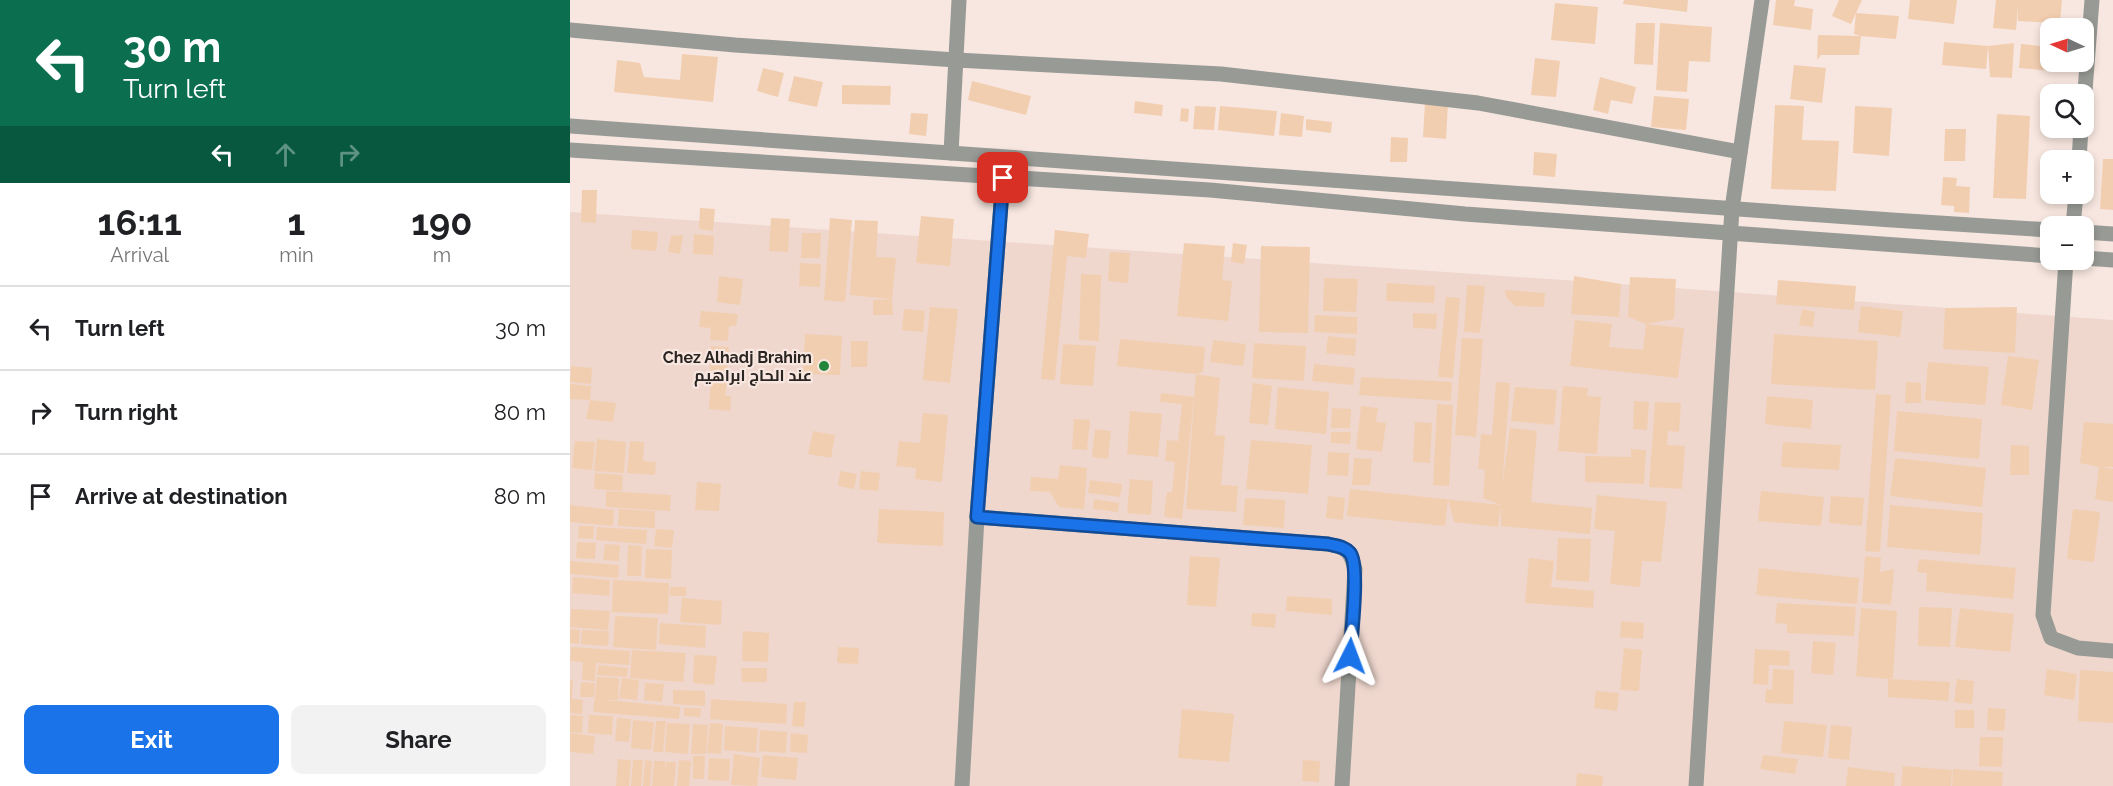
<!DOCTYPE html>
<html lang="en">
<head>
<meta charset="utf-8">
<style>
	:root { --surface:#fff; --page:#f2f2f2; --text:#202124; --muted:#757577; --line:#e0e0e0; --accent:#1a73e8 }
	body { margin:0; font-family:Raleway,Cairo,sans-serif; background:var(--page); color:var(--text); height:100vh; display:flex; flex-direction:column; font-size:22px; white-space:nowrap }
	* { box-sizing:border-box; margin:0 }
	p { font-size:20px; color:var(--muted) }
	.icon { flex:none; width:33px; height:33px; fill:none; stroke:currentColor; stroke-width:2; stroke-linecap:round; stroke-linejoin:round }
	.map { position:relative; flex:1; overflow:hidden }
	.drawer { display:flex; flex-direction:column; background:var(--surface); width:570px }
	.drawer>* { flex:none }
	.banner { background:#0b6e4f; color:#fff; overflow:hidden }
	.needle { width:39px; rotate:274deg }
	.fabs { position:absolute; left:1470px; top:18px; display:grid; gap:12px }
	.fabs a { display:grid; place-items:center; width:54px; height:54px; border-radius:12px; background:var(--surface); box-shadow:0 3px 9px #0003; font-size:30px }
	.pin { position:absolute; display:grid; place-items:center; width:51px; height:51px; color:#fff; margin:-26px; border-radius:12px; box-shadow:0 3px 9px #0006 }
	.me { position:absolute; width:66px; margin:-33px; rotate:3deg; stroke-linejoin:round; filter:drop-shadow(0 0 4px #0008) }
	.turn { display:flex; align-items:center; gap:21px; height:126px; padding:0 24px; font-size:27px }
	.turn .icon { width:78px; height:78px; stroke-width:2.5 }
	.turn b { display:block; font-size:42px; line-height:51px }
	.lanes { display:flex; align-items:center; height:57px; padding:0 24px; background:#0003; justify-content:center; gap:30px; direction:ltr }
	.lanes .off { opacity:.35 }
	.eta { display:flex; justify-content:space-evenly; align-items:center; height:102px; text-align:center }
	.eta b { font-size:36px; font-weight:700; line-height:42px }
	.action { display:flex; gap:12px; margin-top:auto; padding:12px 24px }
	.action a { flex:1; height:69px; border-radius:12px; background:var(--accent); color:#fff; font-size:24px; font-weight:700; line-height:69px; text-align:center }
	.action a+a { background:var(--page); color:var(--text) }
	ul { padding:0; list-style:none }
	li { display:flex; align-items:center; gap:18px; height:84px; padding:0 24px; border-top:2px solid var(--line) }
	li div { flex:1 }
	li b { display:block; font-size:22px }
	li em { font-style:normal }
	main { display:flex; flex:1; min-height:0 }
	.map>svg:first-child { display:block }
	.built { fill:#efd7ce }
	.building { fill:#f2ceb0 }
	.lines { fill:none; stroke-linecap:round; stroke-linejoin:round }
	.minor { stroke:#989b95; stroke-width:15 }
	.route-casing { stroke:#114b97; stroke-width:15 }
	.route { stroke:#1a73e8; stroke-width:10 }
	.poi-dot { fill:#22873b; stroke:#f8e7e0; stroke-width:2 }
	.labels { text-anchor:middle; stroke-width:4.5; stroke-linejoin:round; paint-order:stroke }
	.poi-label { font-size:16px; font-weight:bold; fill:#2b2522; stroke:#f8e7e0; text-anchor:end }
</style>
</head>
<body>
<main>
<section class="drawer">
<div class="banner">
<div class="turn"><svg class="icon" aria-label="left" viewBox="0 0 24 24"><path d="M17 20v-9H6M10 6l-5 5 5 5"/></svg><div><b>30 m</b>Turn left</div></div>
<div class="lanes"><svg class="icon" aria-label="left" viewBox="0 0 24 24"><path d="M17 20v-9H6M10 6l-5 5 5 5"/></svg><svg class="icon off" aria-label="ahead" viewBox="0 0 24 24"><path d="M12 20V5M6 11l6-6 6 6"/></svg><svg class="icon off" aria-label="right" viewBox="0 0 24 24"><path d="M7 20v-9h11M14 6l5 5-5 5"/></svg></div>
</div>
<div class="eta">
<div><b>16:11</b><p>Arrival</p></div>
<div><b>1</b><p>min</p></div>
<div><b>190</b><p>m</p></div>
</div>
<ul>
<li><svg class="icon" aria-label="left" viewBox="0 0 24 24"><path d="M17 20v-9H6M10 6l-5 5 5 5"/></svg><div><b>Turn left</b></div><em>30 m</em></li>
<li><svg class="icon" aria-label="right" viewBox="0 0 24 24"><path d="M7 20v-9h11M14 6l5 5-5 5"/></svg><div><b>Turn right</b></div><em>80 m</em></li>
<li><svg class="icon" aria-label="arrive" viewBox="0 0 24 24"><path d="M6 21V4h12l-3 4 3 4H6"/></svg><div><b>Arrive at destination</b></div><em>80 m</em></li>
</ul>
<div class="action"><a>Exit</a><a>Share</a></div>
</section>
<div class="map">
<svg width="1543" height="786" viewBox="0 0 1543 786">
	<rect width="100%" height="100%" fill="#f8e7e0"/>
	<!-- built -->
	<path class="built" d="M0,212L1051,284L1543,320V786H0Z"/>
	<!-- building -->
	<g class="building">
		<path d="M1054,0H1118L1117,12L1053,4Z"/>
		<path d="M1206,0H1225L1224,6L1243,9L1241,30L1203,25Z"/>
		<path d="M1269,0H1292L1281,24L1262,16Z"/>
		<path d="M1340,0H1387L1384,24L1338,19Z"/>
		<path d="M1426,0H1492L1490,23L1448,21V7L1446,30L1423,28Z"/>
		<path d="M985,3L1028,7L1025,44L981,40Z"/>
		<path d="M1286,13L1329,16L1326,39L1291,36L1289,55H1251L1247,60L1248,35L1291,36L1284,34Z"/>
		<path d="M1066,23H1085L1083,65L1064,64Z"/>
		<path d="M1090,23L1142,27L1140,62L1119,61L1117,92L1086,90Z"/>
		<path d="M1374,42L1418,46L1444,43L1442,78L1420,77L1418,46L1416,69L1372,65Z"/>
		<path d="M1451,44L1480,47L1482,71L1449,68Z"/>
		<path d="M112,54L148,57L143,102L44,92L47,60L70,63L74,77L110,80Z"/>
		<path d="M965,58L990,61L986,97L961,95Z"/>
		<path d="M1224,65L1256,68L1252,103L1220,99Z"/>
		<path d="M193,68L214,73L208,97L187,91Z"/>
		<path d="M224,76L253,82L247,107L218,101Z"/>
		<path d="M1030,77L1066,87L1062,104L1041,100L1038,114L1023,110Z"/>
		<path d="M402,81L461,96L456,115L398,100Z"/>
		<path d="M272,85L321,86L320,105L272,104Z"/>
		<path d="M1084,96L1119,99L1116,130L1081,127Z"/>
		<path d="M565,101L593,105L592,116L564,113Z"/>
		<path d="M855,102L878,103L876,139L853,137Z"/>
		<path d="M1205,105L1234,106L1232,140L1269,141L1266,191L1201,189Z"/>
		<path d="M625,106L646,107L644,130L623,129Z"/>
		<path d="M650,106L707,111L704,136L648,130Z"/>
		<path d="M1285,106L1322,108L1319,156L1283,153Z"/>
		<path d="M611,108L619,109L618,122L610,121Z"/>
		<path d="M341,113L358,114L356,136L339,134Z"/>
		<path d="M711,113L734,116L732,137L709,135Z"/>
		<path d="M1427,114L1460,116L1456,199L1423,198Z"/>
		<path d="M736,119L762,122L761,133L736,130Z"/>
		<path d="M1375,129H1396L1395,161H1374Z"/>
		<path d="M821,137L838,138L837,162H820Z"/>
		<path d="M964,152L987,154L985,177L963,175Z"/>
		<path d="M1533,159H1543V210L1530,209Z"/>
		<path d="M1373,177L1387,178L1386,186L1400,187L1399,213L1384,212V206L1371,205Z"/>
		<path d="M12,190H27L26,223L11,222Z"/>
		<path d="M130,208L145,209L143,231L129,229Z"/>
		<path d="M351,216L384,219L380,266L346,263Z"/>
		<path d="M201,218L220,219L218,252L199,251Z"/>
		<path d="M260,218L282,220L275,302L254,300Z"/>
		<path d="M285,220L308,221L306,257L326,258L322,299L280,295Z"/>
		<path d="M62,230L88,232L86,251L61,249Z"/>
		<path d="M485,230L519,234L516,258L497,256L485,380L471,379Z"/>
		<path d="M232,233H251L250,258H231Z"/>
		<path d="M124,234L144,236L143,255L123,254Z"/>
		<path d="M113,235L110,254L98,252L101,236Z"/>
		<path d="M614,243L655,246L652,280L662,281L658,321L607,316Z"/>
		<path d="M663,243L677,245L674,264L661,262Z"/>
		<path d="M691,246L740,247L738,333L689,332Z"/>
		<path d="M540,252L560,253L558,283L538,281Z"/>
		<path d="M230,263L251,264L250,287L229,286Z"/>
		<path d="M511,274L531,275L529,341L509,340Z"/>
		<path d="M149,276L173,279L170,305L147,302Z"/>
		<path d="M1004,276L1051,284L1049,317L1001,314Z"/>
		<path d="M1060,277L1106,279L1104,319L1076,324L1058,317Z"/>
		<path d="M754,278L788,279L786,312L753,311Z"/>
		<path d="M1208,280L1286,286L1284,310L1206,304Z"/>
		<path d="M817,283L865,286L864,303L816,301Z"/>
		<path d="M897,285L915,286L910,333L894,332Z"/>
		<path d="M935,290L975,293L974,307L945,306L936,297Z"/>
		<path d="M876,297L890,298L883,378L868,377Z"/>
		<path d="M322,299L323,315H303V300Z"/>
		<path d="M1291,306L1333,311L1330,337L1288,332Z"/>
		<path d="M360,307L388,309L380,383L353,380Z"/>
		<path d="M1447,307L1445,353L1373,349L1375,308Z"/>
		<path d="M334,309L355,311L353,332L332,330Z"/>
		<path d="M1232,309L1245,312L1243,327L1229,325Z"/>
		<path d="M131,311L168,314L166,326H159L158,341L140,340L141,328L129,327Z"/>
		<path d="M843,313L867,314L866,329L843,328Z"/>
		<path d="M745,315L787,317V334L744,332Z"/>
		<path d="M1005,320L1042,324L1039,347L1073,350L1076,324L1114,328L1108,378L1000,366Z"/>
		<path d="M235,334L272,336L270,375L233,374Z"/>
		<path d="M1204,334L1308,341L1305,390L1201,384Z"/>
		<path d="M758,336L786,339L785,356L756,353Z"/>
		<path d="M892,338L913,339L906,437L885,435Z"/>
		<path d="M550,339L635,347L633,372L626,374L650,378L645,435L655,436L651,485L668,486L666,512L616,509L626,374L547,366Z"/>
		<path d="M643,340L676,344L673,366L640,362Z"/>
		<path d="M281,341H298L297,367H281Z"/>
		<path d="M684,343L736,346L734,381L682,378Z"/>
		<path d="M493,344L526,346L523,386L490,384Z"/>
		<path d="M141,346L159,347L157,374L140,373Z"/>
		<path d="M1438,356L1469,360L1462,410L1431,405Z"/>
		<path d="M1358,362L1419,367L1415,405L1355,400Z"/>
		<path d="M744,364L785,368L783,385L742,381Z"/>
		<path d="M1,366L22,368L21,384L0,382Z"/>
		<path d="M791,377L882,382L881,401L789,395Z"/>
		<path d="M141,380L157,382L155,396H161L160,411L139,409Z"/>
		<path d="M926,382L940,383L932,487L940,428L967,431L961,502L1022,508L1020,534L931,526V505L928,527L884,522L878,499L875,526L777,516L780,489L931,505L913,498L915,470L908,469L911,434L922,435Z"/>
		<path d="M1336,382L1351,383V403H1335Z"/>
		<path d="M683,383L702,386L698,425L679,423Z"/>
		<path d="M0,384L21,386L20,400L0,399Z"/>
		<path d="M993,386L1018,388L1017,396L1031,397L1027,454L988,451Z"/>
		<path d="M708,387L759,392L756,434L705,429Z"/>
		<path d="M945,387L987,390L984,425L941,421Z"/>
		<path d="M591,393L624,397L612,519L596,517L594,515L597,492H602L605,462L595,461L597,440L608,441L612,404L590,402Z"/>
		<path d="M1306,394L1321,395L1310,552L1295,551Z"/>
		<path d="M1197,396L1243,400L1241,429L1195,424Z"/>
		<path d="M20,400L46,403L43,422L16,419Z"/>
		<path d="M1064,401L1079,402L1077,430L1063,429Z"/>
		<path d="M1085,402L1111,403L1109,432L1098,431L1097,445L1115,446L1112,489L1079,487Z"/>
		<path d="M867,404L883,405L879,486L863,485Z"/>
		<path d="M791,406L808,408L806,422L816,423L812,452L786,449Z"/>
		<path d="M762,408L781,409L780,428H761Z"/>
		<path d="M560,411L592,414L588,457L557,454Z"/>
		<path d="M1327,411L1412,419L1409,459L1324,451Z"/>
		<path d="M353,413L378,415L372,482L345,479L346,468L326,466L329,441L350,443Z"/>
		<path d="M504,419L520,420L517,450L502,449Z"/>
		<path d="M845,422L862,423L860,463L843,462Z"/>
		<path d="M1514,422L1543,424V467H1529L1510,463Z"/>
		<path d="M525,429L541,431L538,459L522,457Z"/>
		<path d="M243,431L265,435L261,458L238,454Z"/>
		<path d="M761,432H781L780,444L761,443Z"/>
		<path d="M27,439L56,442L54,473L24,471Z"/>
		<path d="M681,440L742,445L738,494L676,489Z"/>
		<path d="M5,441L25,442L22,470L2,468Z"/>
		<path d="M60,441L74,442L73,461L86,462L85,475L57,473Z"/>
		<path d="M1213,442L1271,445L1269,470L1211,467Z"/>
		<path d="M1441,445L1459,446V475H1440Z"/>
		<path d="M1061,449L1076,450L1074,484L1015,482V456L1061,457Z"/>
		<path d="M758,452L779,453L778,476L757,475Z"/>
		<path d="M784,458L802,459L800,485H782Z"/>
		<path d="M1325,458L1416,468L1412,507L1320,496Z"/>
		<path d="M490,465L517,468L514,509L489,507L480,492L460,491L461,477L488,479Z"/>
		<path d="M1529,467L1543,469V502L1525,499Z"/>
		<path d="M270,471L287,474L284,489L268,486Z"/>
		<path d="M291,471L310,473L308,491L289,489Z"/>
		<path d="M25,473L53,475L52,491L24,489Z"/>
		<path d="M560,479L583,481L581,515L557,513Z"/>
		<path d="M520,480L552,484L550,497L518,493Z"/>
		<path d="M127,482L151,484L149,511L125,510Z"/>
		<path d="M36,491L101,495L100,511L36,507Z"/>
		<path d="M1191,491L1254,497L1251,526L1188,521Z"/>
		<path d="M1027,495L1097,502L1091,562L1072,561L1070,587L1040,584L1045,531L1024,529Z"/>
		<path d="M758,496L775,498L773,520L756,518Z"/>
		<path d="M1261,496L1294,498L1292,526L1259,523Z"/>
		<path d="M675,498L715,500L714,528L673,525Z"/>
		<path d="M524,499L549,503L548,512L523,509Z"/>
		<path d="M0,505L44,510L43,526L0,522Z"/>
		<path d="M1320,505L1413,513L1410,555L1317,547Z"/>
		<path d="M49,509L85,511V528L48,526Z"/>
		<path d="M309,509L374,512L373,546L307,543Z"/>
		<path d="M1503,509L1530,512L1524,562L1497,559Z"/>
		<path d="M9,526H24L23,539L8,538Z"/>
		<path d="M27,527L77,530L76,544L26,540Z"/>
		<path d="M86,529L104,530L102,548L84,546Z"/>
		<path d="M988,538L1021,539L1019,582L986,580Z"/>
		<path d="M7,542L26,543L25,559L6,558Z"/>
		<path d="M35,544L50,545L49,561L33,560Z"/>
		<path d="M58,545L72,546L71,576H57Z"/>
		<path d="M76,549L102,550L101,579L75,578Z"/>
		<path d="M620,556L650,558L646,607L617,605Z"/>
		<path d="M1295,556L1311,558L1310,572L1324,569L1321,605L1292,602Z"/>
		<path d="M959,558L984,561L981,587L1024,591L1023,608L955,603Z"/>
		<path d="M1349,559L1446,568L1443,599L1356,591L1357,573L1347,572Z"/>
		<path d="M0,561L49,565L48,578L0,574Z"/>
		<path d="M1189,568L1289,578L1287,604L1186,595Z"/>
		<path d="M3,577L40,580L39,596L2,593Z"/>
		<path d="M43,580L99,583L98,614L42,612Z"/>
		<rect x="100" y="587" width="16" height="9"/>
		<path d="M717,596L762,599V615L716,611Z"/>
		<path d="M112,598L152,601L151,625L110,622Z"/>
		<path d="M1207,603L1286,607L1284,636L1217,633V624L1205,623Z"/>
		<path d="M1349,607L1382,608L1380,647L1348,646Z"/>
		<path d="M1291,608L1327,611L1323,678L1318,679L1380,682L1378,701L1318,697V679L1286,676Z"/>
		<path d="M1390,608L1444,614L1440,652L1385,647Z"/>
		<path d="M1,609L40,611L38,630L0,627Z"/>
		<path d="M682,613L706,614L705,628L681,626Z"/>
		<path d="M45,616L88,618L86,650L43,647Z"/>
		<path d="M1051,621L1074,623L1073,639L1050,637Z"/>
		<path d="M90,623L136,626L135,648L89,644Z"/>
		<path d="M0,629L10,630L9,644L0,643Z"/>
		<path d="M12,630L39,631L38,646L11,644Z"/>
		<path d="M173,631L199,633L198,662L172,661Z"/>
		<path d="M1243,641L1266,643L1263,675L1241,673Z"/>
		<path d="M1,647L60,651L59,665L26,663L25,681L12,680L13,662L0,661Z"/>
		<path d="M268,647L289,648L288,664L267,663Z"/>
		<path d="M1054,648L1072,650L1069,691L1050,690Z"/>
		<path d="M1185,649L1220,651L1219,666L1199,665L1198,685L1183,684Z"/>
		<path d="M62,650L116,653L113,682L60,678Z"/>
		<path d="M124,655L147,656L144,685L123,683Z"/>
		<path d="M28,665L58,668L57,677L27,675Z"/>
		<path d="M171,668H197V682H172Z"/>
		<path d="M1203,669L1224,670L1223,704L1195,703L1196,689L1202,690Z"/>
		<path d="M1477,669L1507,674L1504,700L1474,695Z"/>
		<path d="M1510,670L1543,672V723L1508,721Z"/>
		<path d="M27,677L49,678L48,700H37L110,707L109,719L23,712Z"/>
		<path d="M52,678L69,680L67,700L49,698Z"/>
		<path d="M1387,679L1404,681L1402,704L1384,702Z"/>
		<path d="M0,680H3L2,699L13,700L12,714L0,713Z"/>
		<path d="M11,682L25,683L24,697H10Z"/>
		<path d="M75,683L94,684L92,702L74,700Z"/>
		<path d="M103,690L135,691V706L103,704Z"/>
		<path d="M1026,691L1049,693L1047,711L1024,708Z"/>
		<path d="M141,699L217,704L216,724L140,719Z"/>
		<path d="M224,702H236L234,727L222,726Z"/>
		<path d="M114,708H131L130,717L114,716Z"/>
		<path d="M1418,708L1436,709L1434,731L1417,730Z"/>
		<path d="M612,709L664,714L659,762L608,758Z"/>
		<rect x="1385" y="710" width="19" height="18"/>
		<path d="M0,715L13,716L12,733L0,732Z"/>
		<path d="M19,715L43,716L42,735L18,733Z"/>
		<path d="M47,718L61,719L59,742L45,741Z"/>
		<path d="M63,720L84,722L81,750L61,748Z"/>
		<path d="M86,721H96L93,752H83Z"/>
		<path d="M1214,721L1257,725L1253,757L1211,753Z"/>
		<path d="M97,723L120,724L118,754L95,752Z"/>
		<path d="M140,723L153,724L151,754L137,753Z"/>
		<path d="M123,724L138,725L136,754H121Z"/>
		<path d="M1261,725L1282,727L1279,760L1258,758Z"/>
		<path d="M155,726L188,728L186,753L154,750Z"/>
		<path d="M190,730L217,732L216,753L189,751Z"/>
		<path d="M0,733L25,736L23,754L0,752Z"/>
		<path d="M221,733L238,735L237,753L220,752Z"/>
		<path d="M1410,737H1433L1432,767L1409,766Z"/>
		<path d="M164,754L190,758L187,786L161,785Z"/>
		<path d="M193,755L228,758L226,780L191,777Z"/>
		<path d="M1193,755L1228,759L1225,774L1190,769Z"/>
		<path d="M123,756H135L134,779H123Z"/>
		<path d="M139,758L160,759L159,781L138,780Z"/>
		<path d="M48,759L61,760L59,786H46Z"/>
		<path d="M63,760H73L71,786H61Z"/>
		<path d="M75,760L82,761L80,786H73Z"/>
		<path d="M109,760L121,761L119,786H107Z"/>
		<path d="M733,760L750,761L749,782L732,781Z"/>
		<path d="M84,761H95V772L96,762H106L104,786H82Z"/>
		<path d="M1333,766L1382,770L1381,786H1331Z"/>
		<path d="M1278,767L1325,773L1324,786H1276Z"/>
		<path d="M1383,769L1433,772L1432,786H1382Z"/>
		<path d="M1007,773L1033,776L1032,786H1006Z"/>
	</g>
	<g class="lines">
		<!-- minor -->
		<g class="minor">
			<path d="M0,30L165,45L386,60L651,74L908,103L1170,152"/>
			<path d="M1514,104L1522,0"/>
			<path d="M0,126L1322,220L1480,230"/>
			<path d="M0,150L640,190L895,214L1480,256"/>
			<path d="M381,153L389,0"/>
			<path d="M1509,160L1511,128"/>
			<path d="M1503,226L1506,194"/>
			<path d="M1514,232L1543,234"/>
			<path d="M1514,258L1543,260"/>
			<path d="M1496,260L1473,615L1481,638L1508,648L1543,651"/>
			<path d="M407,517L758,544C778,548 780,551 785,569L772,786"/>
			<path d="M392,786L407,517L433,178"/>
			<path d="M1126,786L1162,209L1192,0"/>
		</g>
	</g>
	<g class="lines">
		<defs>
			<path id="route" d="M433,178L407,517L758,544C766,546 774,546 780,553C790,565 781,637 780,656"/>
		</defs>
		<!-- route casing -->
		<use href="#route" class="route-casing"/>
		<!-- route -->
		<use href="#route" class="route"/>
	</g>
	<!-- markers -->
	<circle class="poi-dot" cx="254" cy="366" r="6"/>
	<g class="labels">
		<!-- poi labels -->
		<g class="poi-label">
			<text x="242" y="363">Chez Alhadj Brahim<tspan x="242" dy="18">عند الحاج ابراهيم</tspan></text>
		</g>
	</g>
</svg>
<div class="fabs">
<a><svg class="needle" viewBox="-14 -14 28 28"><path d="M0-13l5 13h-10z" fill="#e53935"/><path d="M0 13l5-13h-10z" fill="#757577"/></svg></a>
<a><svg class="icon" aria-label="search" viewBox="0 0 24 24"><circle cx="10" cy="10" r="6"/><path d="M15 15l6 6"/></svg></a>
<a>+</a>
<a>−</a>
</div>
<div class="pin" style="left:433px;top:178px;background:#d93025"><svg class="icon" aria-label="arrive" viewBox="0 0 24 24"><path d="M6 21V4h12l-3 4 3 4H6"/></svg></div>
<svg class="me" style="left:780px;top:656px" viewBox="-20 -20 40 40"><path d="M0-17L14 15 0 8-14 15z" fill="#1a73e8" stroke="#fff" stroke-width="4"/></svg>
</div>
</main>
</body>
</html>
